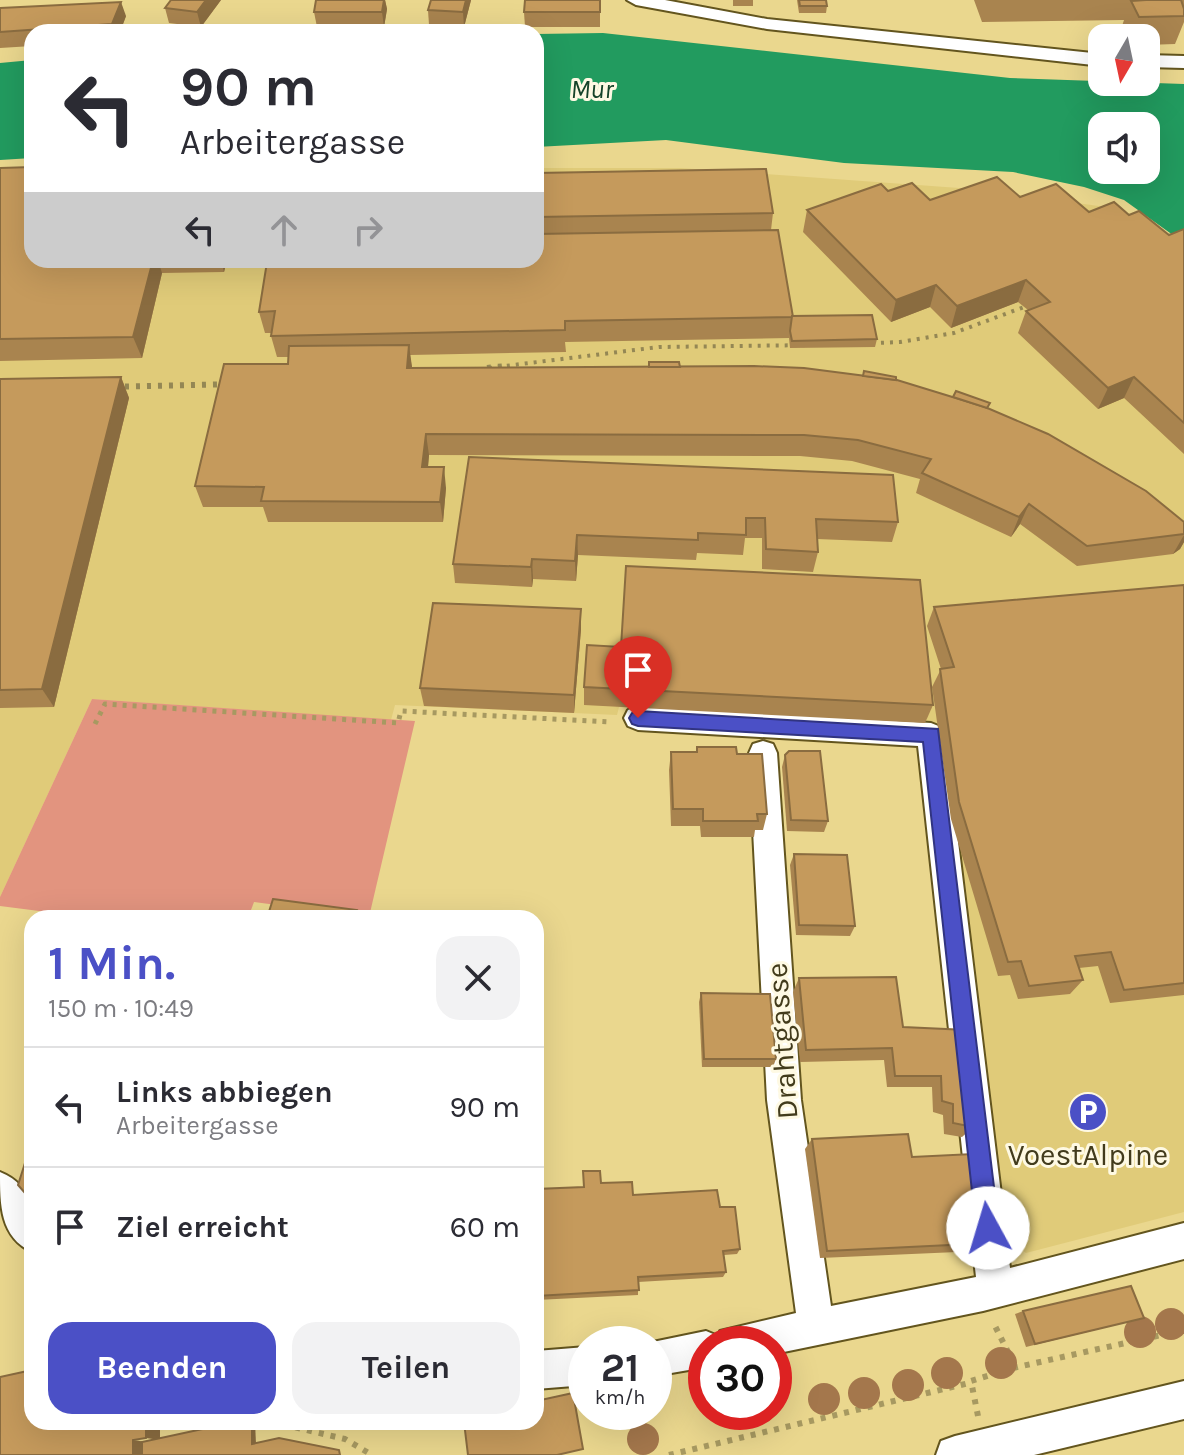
<!DOCTYPE html>
<html lang="de">
<head>
<meta charset="utf-8">
<style>
	:root { --surface:#fff; --page:#f2f2f3; --text:#2b2b33; --muted:#7c7c81; --line:#e1e1e2; --accent:#4b50c6 }
	body { margin:0; font-family:Karla,sans-serif; background:var(--page); color:var(--text); height:100vh; display:flex; flex-direction:column; font-size:30px; white-space:nowrap }
	* { box-sizing:border-box; margin:0 }
	p { font-size:26px; color:var(--muted) }
	.icon { flex:none; width:44px; height:44px; fill:none; stroke:currentColor; stroke-width:2; stroke-linecap:round; stroke-linejoin:round }
	.map { position:relative; flex:1; overflow:hidden }
	.side { position:absolute; left:24px; top:910px; width:520px; height:520px; display:flex; flex-direction:column; background:var(--surface); border-radius:24px; box-shadow:0 8px 32px #0002 }
	.side>* { flex:none }
	.guide { position:absolute; left:24px; top:24px; width:520px; height:244px; border-radius:24px; box-shadow:0 8px 32px #0002; background:#fff; color:var(--text); overflow:hidden }
	.needle { width:52px; rotate:189deg }
	.buttons { position:absolute; left:1088px; top:24px; display:grid; gap:16px }
	.buttons a { display:grid; place-items:center; width:72px; height:72px; border-radius:16px; background:var(--surface); box-shadow:0 8px 32px #0002; font-size:40px }
	.speed { position:absolute; left:568px; top:1326px; display:flex; gap:16px; font-size:40px; font-weight:700; text-align:center }
	.speed>* { display:grid; place-content:center; width:104px; height:104px; border-radius:50%; background:var(--surface); box-shadow:0 8px 32px #0002; line-height:1 }
	.speed small { font-size:20px; font-weight:400 }
	.speed .limit { border:12px solid #d22; background:#fff; color:#111 }
	.pin { position:absolute; display:grid; place-items:center; width:68px; height:68px; color:#fff; margin:-82px -34px; border-radius:50% 50% 50% 0; rotate:-45deg; box-shadow:0 0 8px #0007 }
	.pin .icon { rotate:45deg }
	.me { position:absolute; width:88px; margin:-44px; rotate:354deg; stroke-linejoin:round; filter:drop-shadow(0 0 6px #0008) }
	.turn { display:flex; align-items:center; gap:28px; height:168px; padding:0 24px; font-size:36px }
	.turn .icon { width:104px; height:104px; stroke-width:2.5 }
	.turn b { display:block; font-size:56px; line-height:68px }
	.lanes { display:flex; align-items:center; height:76px; padding:0 24px; background:#0003; justify-content:center; gap:40px; direction:ltr }
	.lanes .off { opacity:.35 }
	.round { display:grid; place-items:center; flex:none; width:84px; height:84px; border-radius:24px; background:var(--page) }
	.summary { display:flex; align-items:center; justify-content:space-between; height:136px; padding:0 24px }
	h1 { font-size:48px; font-weight:700; line-height:60px; color:var(--accent) }
	.cta { display:flex; gap:16px; margin-top:auto; padding:16px 24px }
	.cta a { flex:1; height:92px; border-radius:24px; background:var(--accent); color:#fff; font-size:32px; font-weight:700; line-height:92px; text-align:center }
	.cta a+a { background:var(--page); color:var(--text) }
	ul { padding:0; list-style:none }
	li { display:flex; align-items:center; gap:24px; height:120px; padding:0 24px; border-top:2px solid var(--line) }
	li div { flex:1 }
	li b { display:block; font-size:30px }
	li em { font-style:normal }
	.map>svg:first-child { display:block }
	.built { fill:#e0cb79 }
	.green { fill:#e2947f }
	.water { fill:#229b5f; fill-rule:evenodd }
	.lines { fill:none; stroke-linecap:round; stroke-linejoin:round }
	.minor-casing { stroke:#63551e; stroke-width:4 }
	.path-far1 { stroke:#a79961; stroke-width:5; stroke-dasharray:4 6; stroke-linecap:butt }
	.path { stroke:#a79961; stroke-width:6; stroke-dasharray:5 7; stroke-linecap:butt }
	.minor { fill:#fff; fill-rule:evenodd }
	.rail-far1 { stroke:#948754; stroke-width:4; stroke-dasharray:3 6; stroke-linecap:butt }
	.rail { stroke:#948754; stroke-width:6; stroke-dasharray:4 7; stroke-linecap:butt }
	.tree { fill:#a4774c }
	.wall { fill:#a9844f }
	.shaded-wall { fill:#8a6c40 }
	.building { fill:#c59a5c; stroke:#8a6c40; stroke-width:2 }
	.route { fill:#4b50c6; stroke:#313481; stroke-width:2 }
	.labels { text-anchor:middle; stroke-width:6; stroke-linejoin:round; paint-order:stroke }
	.far-water-label { font-size:26px; font-style:italic; fill:#154329; stroke:#fef9e3 }
	.street-label { font-size:30px; fill:#423b1c; stroke:#fef9e3 }
	.poi-label { font-size:30px; fill:#423b1c; stroke:#fef9e3 }
</style>
</head>
<body>
<div class="map">
<svg width="1184" height="1455" viewBox="0 0 1184 1455">
	<rect width="100%" height="100%" fill="#ead78e"/>
	<!-- built -->
	<path class="built" d="M536,168H681L973,189L1106,207L1140,219L1184,242V1212L1026,1253L999,1234L937,723L619,707L617,715L395,705L391,720L92,699L0,897V180L32,260H536Z"/>
	<!-- green -->
	<path class="green" d="M92,699L415,721L369,917L254,902L248,918H94L0,906V897Z"/>
	<!-- water -->
	<g class="water">
		<path d="M603,33L1010,78L1184,84V243L1124,200L1084,187L1013,172L844,163L666,140L536,147V34ZM1102,126H1146V170H1102Z"/>
		<path d="M32,60V158L0,160V63Z"/>
	</g>
	<g class="lines">
		<defs>
			<g id="minor">
				<path d="M627,0H665L767,19L1102,54V66L767,29L636,5Z"/>
				<path d="M1146,55L1184,56V68L1146,67Z"/>
				<path d="M638,706L931,723L941,727L945,735L1010,1268L1184,1223V1259L983,1311L774,1354V1344H706V1367L654,1376V1344H643L706,1331L718,1336L720,1331L796,1313L767,1100L749,753L753,744L763,741L773,744L777,753L801,1100L831,1306L976,1277L918,746L638,730L628,726L624,718L628,710Z"/>
				<path d="M0,1172C37,1187 32,1218 32,1252C0,1237 0,1205 0,1172Z"/>
				<path d="M586,1347V1385L536,1389V1351Z"/>
				<path d="M1184,1381V1419L1034,1455H936L941,1441L955,1436Z"/>
			</g>
		</defs>
		<!-- minor casing -->
		<use href="#minor" class="minor-casing"/>
		<!-- path-far1 -->
		<path class="path-far1" d="M95,724L105,704L398,723L401,711L611,722"/>
		<!-- path -->
		<g class="path">
			<path d="M1013,1368L1184,1330"/>
			<path d="M978,1416L971,1381L1013,1368L1014,1364L994,1324"/>
			<path d="M272,1422L345,1439L372,1455"/>
			<path d="M669,1455L969,1383"/>
		</g>
		<!-- minor -->
		<use href="#minor" class="minor"/>
		<!-- rail-far1 -->
		<g class="rail-far1">
			<path d="M854,344L900,342L954,333L1024,307"/>
			<path d="M489,368L659,347L814,345"/>
		</g>
		<!-- rail -->
		<g class="rail">
			<path d="M487,368L506,366"/>
			<path d="M103,387L239,384"/>
		</g>
	</g>
	<!-- trees -->
	<g class="tree">
		<circle cx="1171" cy="1324" r="16"/>
		<circle cx="1140" cy="1332" r="16"/>
		<circle cx="1001" cy="1363" r="16"/>
		<circle cx="947" cy="1373" r="16"/>
		<circle cx="908" cy="1385" r="16"/>
		<circle cx="864" cy="1393" r="16"/>
		<circle cx="824" cy="1399" r="16"/>
		<circle cx="643" cy="1439" r="16"/>
	</g>
	<!-- wall -->
	<g class="wall">
		<path d="M221,0L201,27L169,23L165,8Z"/>
		<path d="M316,0H385L387,9L384,27H317L314,12Z"/>
		<path d="M431,0H471L464,27L429,25L428,10Z"/>
		<path d="M600,0V27H525L524,12Z"/>
		<rect x="733" y="0" width="20" height="6"/>
		<path d="M797,0H826L827,6L826,13H799Z"/>
		<path d="M974,0H1184V22L1175,44L1146,45V38H1125L1121,29L1124,20L982,22Z"/>
		<path d="M0,8L126,16L120,32H32V46L0,48Z"/>
		<path d="M0,168L32,260H227L224,272L162,273L142,358L0,361Z"/>
		<path d="M536,173L773,213L771,230L792,316L877,339L875,347L790,348L789,338L565,342L566,352L410,355L412,368L680,367L896,380L988,408L1184,522V542L1180,549L1173,554L1077,566L1020,524L1011,537L916,493L920,479L852,461L800,456L429,455L428,467L446,488L443,522H268L263,507H203L195,486L288,364V357H277L271,336V333H265L259,312L281,262L536,260Z"/>
		<path d="M888,191L930,200L1020,197L1089,212L1129,215L1169,235L1184,229V454L1124,398L1098,409L1018,333L1026,311L1028,310L1018,302L951,328L930,307L891,322L803,232L807,210Z"/>
		<path d="M121,377L129,398L54,707L0,708V379Z"/>
		<path d="M469,457L898,522L892,542L817,539L818,552L813,572L762,569V538H745L743,555L697,553L696,560L578,555L576,581L533,579L532,587L455,583L453,564Z"/>
		<path d="M1184,585V995L1110,1003L1098,966L1079,968L1083,980L1070,994L1018,999L1010,975L998,976L951,819L932,687L941,669L927,626L934,607Z"/>
		<path d="M581,629L574,713L424,706L420,688Z"/>
		<path d="M621,647L933,705L925,723L584,705V687Z"/>
		<path d="M697,747L737,754L767,814L763,830H755L754,837H701L700,826H671L669,770L671,752H696Z"/>
		<path d="M785,755L828,821L824,832L787,831L782,767Z"/>
		<path d="M794,854L855,926L850,936L796,935L790,865Z"/>
		<path d="M799,978L903,1027L967,1030L973,1127L962,1137L944,1134L943,1115L933,1112L932,1087H887L884,1060L800,1062L793,992Z"/>
		<path d="M701,993L776,1059L773,1067H702L699,1002Z"/>
		<path d="M812,1139L912,1157L991,1243L980,1251L820,1258L805,1149Z"/>
		<path d="M601,1183L633,1195L720,1207L740,1249L737,1254L724,1255L726,1272L723,1277L638,1282V1295L536,1300V1189L584,1187Z"/>
		<path d="M1023,1311L1144,1318L1026,1347L1015,1314Z"/>
	</g>
	<!-- shaded-wall -->
	<g class="shaded-wall">
		<path d="M206,0H221L201,27L197,12Z"/>
		<path d="M384,0H385L387,9L384,27L382,12Z"/>
		<path d="M466,0H471L464,27L463,12Z"/>
		<path d="M121,2L126,16L120,32H115L112,24Z"/>
		<path d="M153,260H158L162,273L142,358L133,337Z"/>
		<path d="M221,260H227L224,272Z"/>
		<path d="M1026,280L1018,302L951,328L957,306Z"/>
		<path d="M936,285L930,307L891,322L896,300Z"/>
		<path d="M409,345L412,367L411,389L407,368Z"/>
		<path d="M121,377L129,398L54,707L42,689Z"/>
		<path d="M1134,377L1124,398L1098,409L1108,388Z"/>
		<path d="M426,434L429,455L426,487L422,467Z"/>
		<path d="M444,467L446,488L443,522L440,502Z"/>
		<path d="M1029,504L1020,524L1011,537L1019,517Z"/>
		<path d="M577,535L578,555L576,581L575,561Z"/>
		<path d="M1184,535V542L1180,549L1173,554Z"/>
		<path d="M532,559L533,579L532,587L531,567Z"/>
		<path d="M581,609V629L574,713V695Z"/>
		<path d="M146,1422H160V1440L146,1438Z"/>
		<path d="M252,1422H255L256,1444H252Z"/>
		<path d="M133,1440L147,1442V1455H133Z"/>
	</g>
	<!-- building -->
	<g class="building">
		<path d="M171,0H206L197,12L165,8Z"/>
		<path d="M316,0H384L382,12H314Z"/>
		<path d="M431,0H466L463,12L428,10Z"/>
		<path d="M525,0H600V12H524Z"/>
		<path d="M799,0H826L827,6H800Z"/>
		<path d="M1146,0H1181L1184,9V16L1139,17L1131,1Z"/>
		<path d="M121,2L112,24L0,32V8Z"/>
		<path d="M32,167V260H153L133,337L0,339V168Z"/>
		<path d="M766,169L773,213L536,217V173Z"/>
		<path d="M997,177L1020,197L1056,184L1089,212L1114,202L1129,215L1139,211L1169,235L1184,229V423L1134,377L1108,388L1026,311L1050,302L1026,280L957,306L936,285L896,300L807,210L881,184L888,191L912,183L930,200Z"/>
		<path d="M778,230L793,317L565,321V330L271,336L275,311L259,312L267,262H281L282,260H536V234Z"/>
		<path d="M872,315L877,339L792,341L790,331L792,316Z"/>
		<path d="M409,345L407,368L754,366L804,368L897,380L985,407L1048,434L1146,491L1184,522V534L1087,546L1029,504L1019,517L922,473L931,459L858,440L804,435L426,434L422,467H444L440,502L261,501L264,487L195,486L224,364H288L289,346Z"/>
		<path d="M649,362H679L680,367H649Z"/>
		<path d="M864,371L896,377V380L863,376Z"/>
		<path d="M121,377L42,689L0,690V379Z"/>
		<path d="M956,391L990,403L987,408L953,397Z"/>
		<path d="M469,457L893,475L898,522L816,519L818,552L766,549L765,518H746V535L698,533V540L577,535L575,561L532,559L531,567L453,564Z"/>
		<path d="M626,566L920,580L933,705L584,687L587,645L621,647Z"/>
		<path d="M1184,585V983L1124,990L1111,952L1075,956L1083,980L1029,986L1021,961L1008,962L959,802L940,669L954,667L934,607Z"/>
		<path d="M433,603L581,609L574,695L420,688Z"/>
		<path d="M697,747H736L737,754H762L767,814H757L758,821H703V809H673L671,752H697Z"/>
		<path d="M789,751H820L828,821L791,820L785,755Z"/>
		<path d="M794,854L847,855L855,926L799,925Z"/>
		<path d="M273,899L357,910L355,918H267Z"/>
		<path d="M896,977L903,1027L967,1030L973,1127L953,1123V1104L942,1101L941,1076H895L892,1048L806,1050L799,978Z"/>
		<path d="M701,993L770,994L776,1059H704Z"/>
		<path d="M908,1134L912,1157L973,1154L991,1243L827,1251L812,1139Z"/>
		<path d="M32,1141V1201L18,1185Z"/>
		<path d="M583,1171H600L601,1183L632,1182L633,1195L717,1190L720,1207H735L740,1249L723,1251L726,1272L638,1277L639,1290L536,1296V1189L584,1187Z"/>
		<path d="M1131,1286L1144,1318L1035,1344L1023,1311Z"/>
		<path d="M32,1370V1422H146V1438L133,1440V1455H0V1377Z"/>
		<path d="M573,1393L583,1449L557,1455H468L464,1422H536V1401Z"/>
		<path d="M235,1422H252V1444L279,1438L339,1450L340,1455H142V1442Z"/>
	</g>
	<!-- route -->
	<path class="route" d="M638,711L938,729L999,1228L996,1236L988,1240L980,1236L976,1228L923,742L638,726L632,724L629,718L632,713Z"/>
	<!-- icons -->
	<defs>
		<symbol id="parking-disc" viewBox="-11 -11 22 22"><circle r="9.5" fill="#4b50c6" stroke="#fef9e3"/><path d="M-3.5-5.5H1a3.5 3.5 0 0 1 0 7H-1V5.5H-3.5ZM-1-3.4V-.6H.8a1.4 1.4 0 0 0 0-2.8Z" fill="#fff"/></symbol>
	</defs>
	<g fill-rule="evenodd">
		<use href="#parking-disc" x="1066" y="1090" width="44" height="44"/>
	</g>
	<g class="labels">
		<!-- far-water labels -->
		<g class="far-water-label">
			<text x="592" y="98">Mur</text>
		</g>
		<!-- street labels -->
		<g class="street-label">
			<text transform="translate(782 1041) rotate(-94)" y="10">Drahtgasse</text>
		</g>
		<!-- poi labels -->
		<g class="poi-label">
			<text x="1088" y="1165">VoestAlpine</text>
		</g>
	</g>
</svg>
<div class="buttons">
<a><svg class="needle" viewBox="-14 -14 28 28"><path d="M0-13l5 13h-10z" fill="#e53935"/><path d="M0 13l5-13h-10z" fill="#7c7c81"/></svg></a>
<a><svg class="icon" aria-label="sound" viewBox="0 0 24 24"><path d="M4 9h4l5-4v14l-5-4H4zM17 9q2 3 0 6"/></svg></a>
</div>
<div class="speed"><div>21<small>km/h</small></div><div class="limit">30</div></div>
<div class="pin" style="left:638px;top:718px;background:#d93025"><svg class="icon" aria-label="arrive" viewBox="0 0 24 24"><path d="M6 21V4h12l-3 4 3 4H6"/></svg></div>
<svg class="me" style="left:988px;top:1228px" viewBox="-20 -20 40 40"><circle r="19" fill="#fff"/><path d="M0-13L10 11 0 6-10 11z" fill="#4b50c6"/></svg>
<div class="guide">
<div class="turn"><svg class="icon" aria-label="left" viewBox="0 0 24 24"><path d="M17 20v-9H6M10 6l-5 5 5 5"/></svg><div><b>90 m</b>Arbeitergasse</div></div>
<div class="lanes"><svg class="icon" aria-label="left" viewBox="0 0 24 24"><path d="M17 20v-9H6M10 6l-5 5 5 5"/></svg><svg class="icon off" aria-label="ahead" viewBox="0 0 24 24"><path d="M12 20V5M6 11l6-6 6 6"/></svg><svg class="icon off" aria-label="right" viewBox="0 0 24 24"><path d="M7 20v-9h11M14 6l5 5-5 5"/></svg></div>
</div>
<section class="side">
<div class="summary"><div><h1>1 Min.</h1><p>150 m · 10:49</p></div><a class="round"><svg class="icon" aria-label="close" viewBox="0 0 24 24"><path d="M6 6l12 12M18 6L6 18"/></svg></a></div>
<ul>
<li><svg class="icon" aria-label="left" viewBox="0 0 24 24"><path d="M17 20v-9H6M10 6l-5 5 5 5"/></svg><div><b>Links abbiegen</b><p>Arbeitergasse</p></div><em>90 m</em></li>
<li><svg class="icon" aria-label="arrive" viewBox="0 0 24 24"><path d="M6 21V4h12l-3 4 3 4H6"/></svg><div><b>Ziel erreicht</b></div><em>60 m</em></li>
</ul>
<div class="cta"><a>Beenden</a><a>Teilen</a></div>
</section>
</div>
</body>
</html>
